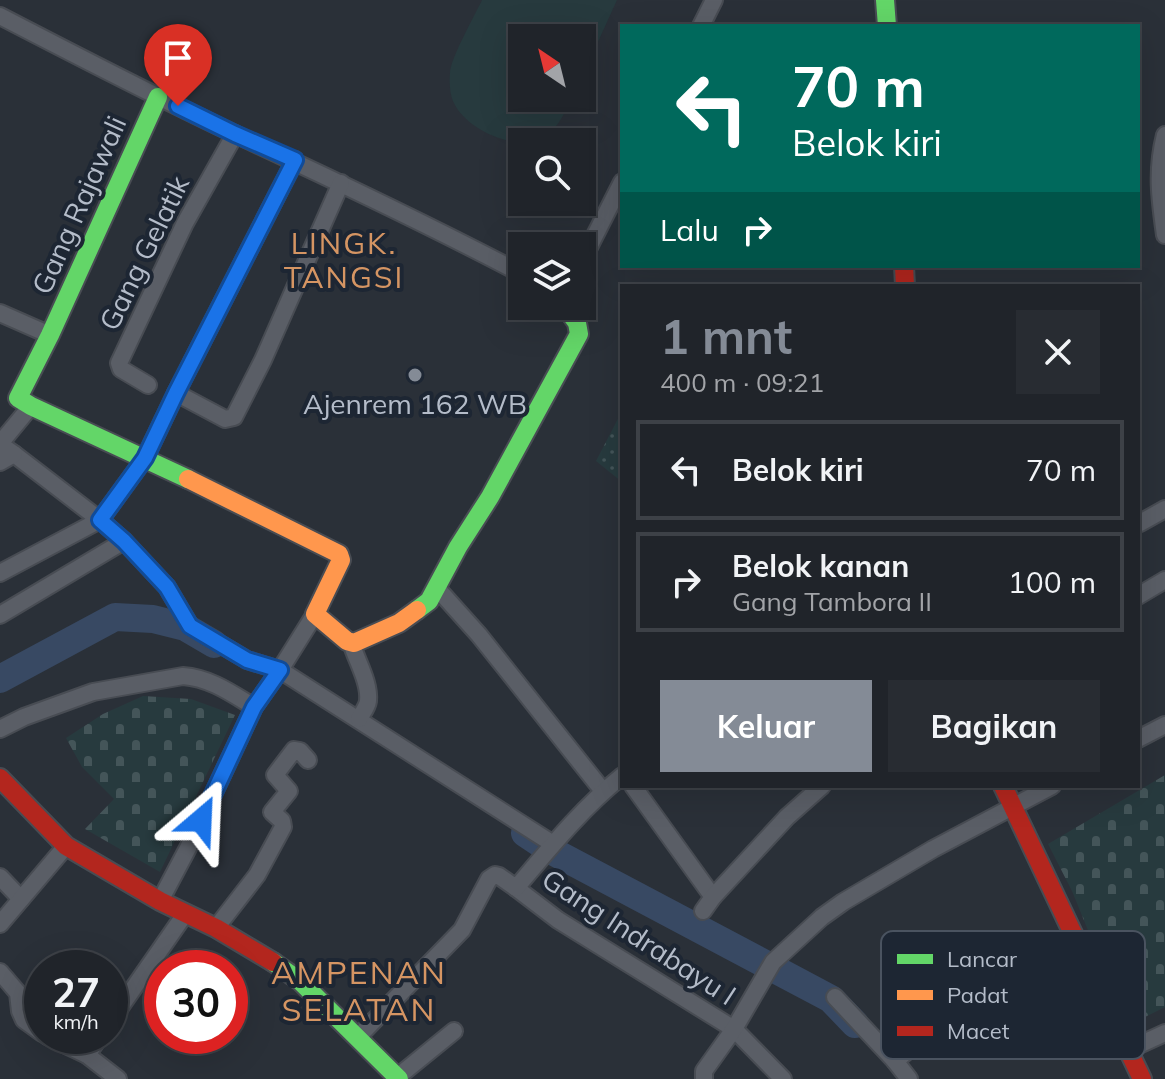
<!DOCTYPE html>
<html lang="id">
<head>
<meta charset="utf-8">
<style>
	:root { --surface:#20242a; --page:#282c32; --text:#f1f3f6; --muted:#a2a4a8; --line:#3d4147; --accent:#848b96 }
	body { margin:0; font-family:Mulish,sans-serif; background:var(--page); color:var(--text); height:100vh; display:flex; flex-direction:column; font-size:30px; white-space:nowrap }
	* { box-sizing:border-box; margin:0 }
	p { font-size:26px; color:var(--muted) }
	.icon { flex:none; width:44px; height:44px; fill:none; stroke:currentColor; stroke-width:2; stroke-linecap:round; stroke-linejoin:round }
	.map { position:relative; flex:1; overflow:hidden }
	.side { position:absolute; left:620px; top:284px; width:520px; height:504px; display:flex; flex-direction:column; background:var(--surface); border-radius:0px; box-shadow:0 8px 32px #0002,0 0 0 2px var(--line) }
	.side>* { flex:none }
	.top-card { position:absolute; left:620px; top:24px; width:520px; height:244px; border-radius:0px; box-shadow:0 8px 32px #0002,0 0 0 2px var(--line); background:#00695c; color:#fff; overflow:hidden }
	.needle { width:52px; rotate:325deg }
	.controls { position:absolute; left:508px; top:24px; display:grid; gap:16px }
	.controls a { display:grid; place-items:center; width:88px; height:88px; border-radius:0px; background:var(--surface); box-shadow:0 8px 32px #0002,0 0 0 2px var(--line); font-size:40px }
	.speed { position:absolute; left:24px; top:950px; display:flex; gap:16px; font-size:40px; font-weight:700; text-align:center }
	.speed>* { display:grid; place-content:center; width:104px; height:104px; border-radius:50%; background:var(--surface); box-shadow:0 8px 32px #0002,0 0 0 2px var(--line); line-height:1 }
	.speed small { font-size:20px; font-weight:400 }
	.speed .limit { border:12px solid #d22; background:#fff; color:#111 }
	.pin { position:absolute; display:grid; place-items:center; width:68px; height:68px; color:#fff; margin:-82px -34px; border-radius:50% 50% 50% 0; rotate:-45deg; box-shadow:0 0 8px #0007 }
	.pin .icon { rotate:45deg }
	.me { position:absolute; width:88px; margin:-44px; rotate:26deg; stroke-linejoin:round; filter:drop-shadow(0 0 6px #0008) }
	.turn { display:flex; align-items:center; gap:28px; height:168px; padding:0 40px; font-size:36px }
	.turn .icon { width:104px; height:104px; stroke-width:2.5 }
	.turn b { display:block; font-size:56px; line-height:68px }
	.then { display:flex; align-items:center; height:76px; padding:0 40px; background:#0003; gap:16px; font-size:30px }
	.round { display:grid; place-items:center; flex:none; width:84px; height:84px; border-radius:0px; background:var(--page) }
	.summary { display:flex; align-items:center; justify-content:space-between; height:136px; padding:0 40px }
	h1 { font-size:48px; font-weight:700; line-height:60px; color:var(--accent) }
	.action { display:flex; gap:16px; margin-top:auto; padding:16px 40px }
	.action a { flex:1; height:92px; border-radius:0px; background:var(--accent); color:#fff; font-size:32px; font-weight:700; line-height:92px; text-align:center }
	.action a+a { background:var(--page); color:var(--text) }
	ul { padding:0; list-style:none }
	li { display:flex; align-items:center; gap:24px; height:100px; margin:0 16px 12px; padding:0 24px; border:4px solid var(--line); border-radius:0px }
	li div { flex:1 }
	li b { display:block; font-size:30px }
	li em { font-style:normal }
	.map>svg:first-child { display:block }
	.cemetery { fill:url(#cemetery-stones) }
	.park { fill:url(#park-dots) }
	.pitch { fill:#273a3e }
	.lines { fill:none; stroke-linecap:round; stroke-linejoin:round }
	.river { stroke:#384963; stroke-width:28 }
	.street-casing { stroke:#484c53; stroke-width:20 }
	.fast-casing { stroke:#484c53; stroke-width:22 }
	.slow-casing { stroke:#484c53; stroke-width:22 }
	.jam-casing { stroke:#484c53; stroke-width:22 }
	.street { stroke:#5a5e66; stroke-width:16 }
	.fast { stroke:#63d668; stroke-width:18 }
	.slow { stroke:#ff974d; stroke-width:18 }
	.jam { stroke:#b3261e; stroke-width:18 }
	.route-casing { stroke:#114b97; stroke-width:20 }
	.route { stroke:#1a73e8; stroke-width:14 }
	.poi-dot { fill:#848b96; stroke:#1d2633; stroke-width:3 }
	.labels { text-anchor:middle; stroke-width:8; stroke-linejoin:round; paint-order:stroke }
	.street-label { font-size:28px; fill:#b4bcc9; stroke:#1d2633 }
	.poi-label { font-size:28px; fill:#b4bcc9; stroke:#1d2633 }
	.neighbourhood-label { font-size:30px; letter-spacing:2px; fill:#d59563; stroke:#1d2633 }
	.quarter-label { font-size:32px; letter-spacing:2px; fill:#d59563; stroke:#1d2633 }
	.key { fill:#1d2633; stroke:#4a5360; stroke-width:2 }
	.key-label { font-size:22px; fill:#b4bcc9 }
</style>
</head>
<body>
<div class="map">
<svg width="1165" height="1079" viewBox="0 0 1165 1079">
	<defs>
		<pattern id="cemetery-stones" width="16" height="16" patternUnits="userSpaceOnUse" patternTransform="scale(2)"><rect width="16" height="16" fill="#273a3e"/><path d="M2 7V4a2 2 0 0 1 4 0v3zM10 15v-3a2 2 0 0 1 4 0v3z" fill="#445559"/></pattern>
		<pattern id="park-dots" width="8" height="8" patternUnits="userSpaceOnUse" patternTransform="scale(2)"><rect width="8" height="8" fill="#273a3e"/><path d="M2 2h.1M6 6h.1" fill="none" stroke="#445559" stroke-width="1.8" stroke-linecap="round"/></pattern>
	</defs>
	<rect width="100%" height="100%" fill="#2a3038"/>
	<!-- cemetery -->
	<g class="cemetery">
		<path d="M143,696L191,699L235,715L160,872L85,829L114,799L82,767L66,738L103,714Z"/>
		<path d="M1165,775V1007L1127,1026L1072,891L1048,844Z"/>
	</g>
	<!-- park -->
	<path class="park" d="M622,411V482L596,461Z"/>
	<!-- pitch -->
	<path class="pitch" d="M482,0H617L582,77V38H522V98H572C564,114 556,133 538,140C512,150 465,128 454,103C450,96 449,81 450,73C450,59 475,15 482,0Z"/>
	<g class="lines">
		<!-- river -->
		<g class="river">
			<path d="M0,679L115,617L153,619L185,627L214,644"/>
			<path d="M525,833L552,851L831,999L855,1024"/>
		</g>
		<defs>
			<g id="street">
				<path d="M0,16C79,57 158,98 239,136C334,180 429,225 522,274"/>
				<path d="M701,26L714,0"/>
				<path d="M1165,135C1156,171 1160,199 1165,235"/>
				<path d="M582,261L622,182"/>
				<path d="M0,313L50,335"/>
				<path d="M148,385L121,369L119,363L185,223L235,134"/>
				<path d="M176,393L225,419L234,417L263,360L341,183"/>
				<path d="M14,454L100,520L124,541L167,587L190,626L247,660L280,670L254,707L188,848L160,901"/>
				<path d="M0,462L14,454L4,447L3,440L31,406"/>
				<path d="M1140,523L1165,509"/>
				<path d="M0,573L100,520L145,458L176,393L295,160"/>
				<path d="M436,587L479,635L603,791"/>
				<path d="M1138,596L1165,580"/>
				<path d="M315,614L280,670L553,844"/>
				<path d="M0,615L124,541"/>
				<path d="M351,642C356,660 370,682 368,701C367,708 362,713 359,719"/>
				<path d="M0,729L24,717L93,692L183,676C210,678 231,693 254,707"/>
				<path d="M1138,739L1165,725"/>
				<path d="M633,786L713,897"/>
				<path d="M0,877L21,899"/>
				<path d="M516,888L558,920L734,1029L783,1079"/>
				<path d="M703,911L713,897L787,817L822,786"/>
				<path d="M0,924L66,846"/>
				<path d="M216,928L257,875L283,827L282,821L272,812L289,791L275,775L294,750L300,751L308,760"/>
				<path d="M0,972L18,993L20,1011L24,1020L42,1033"/>
				<path d="M835,997L895,1061C908,1051 920,1039 934,1030C981,1000 1034,979 1085,957"/>
				<path d="M110,1022L185,914"/>
				<path d="M47,1036L87,1055L118,1079"/>
				<path d="M358,1037L462,930L489,879L495,875L499,876L516,888C549,849 582,808 622,776"/>
				<path d="M1128,1050L1165,1033"/>
				<path d="M87,1055L100,1036"/>
				<path d="M895,1061L909,1079"/>
				<path d="M395,1079L454,1031"/>
				<path d="M704,1079V1071L734,1029L773,962L822,917L843,902L933,849L1052,786"/>
			</g>
			<g id="fast">
				<path d="M885,0L887,26"/>
				<path d="M158,97L50,335L18,398L31,406L188,479"/>
				<path d="M417,610L429,601L458,547L490,497L579,334L577,323L565,306"/>
				<path d="M273,962L300,981L399,1079"/>
			</g>
			<path id="slow" d="M188,479L339,554L341,560L315,614L347,641L354,643L399,623L417,610"/>
			<g id="jam">
				<path d="M904,266L905,286"/>
				<path d="M0,778L66,846L160,901L216,928L273,962"/>
				<path d="M1003,786L1142,1079"/>
			</g>
		</defs>
		<!-- street casing -->
		<use href="#street" class="street-casing"/>
		<!-- fast casing -->
		<use href="#fast" class="fast-casing"/>
		<!-- slow casing -->
		<use href="#slow" class="slow-casing"/>
		<!-- jam casing -->
		<use href="#jam" class="jam-casing"/>
		<!-- street -->
		<use href="#street" class="street"/>
		<!-- fast -->
		<use href="#fast" class="fast"/>
		<!-- slow -->
		<use href="#slow" class="slow"/>
		<!-- jam -->
		<use href="#jam" class="jam"/>
	</g>
	<g class="lines">
		<defs>
			<path id="route" d="M178,106L235,134L295,160L176,393L145,458L100,520L124,541L167,587L190,626L247,660L280,670L254,707L201,820"/>
		</defs>
		<!-- route casing -->
		<use href="#route" class="route-casing"/>
		<!-- route -->
		<use href="#route" class="route"/>
	</g>
	<!-- markers -->
	<circle class="poi-dot" cx="415" cy="375" r="8"/>
	<g class="labels">
		<!-- street labels -->
		<g class="street-label">
			<text transform="translate(79 205) rotate(-66)" y="10">Gang Rajawali</text>
			<text transform="translate(144 253) rotate(-64)" y="10">Gang Gelatik</text>
			<text transform="translate(639 937) rotate(33)" y="10">Gang Indrabayu I</text>
		</g>
		<!-- poi labels -->
		<g class="poi-label">
			<text x="415" y="414">Ajenrem 162 WB</text>
		</g>
		<!-- neighbourhood labels -->
		<g class="neighbourhood-label">
			<text x="344" y="254">LINGK.<tspan x="344" dy="34">TANGSI</tspan></text>
		</g>
		<!-- quarter labels -->
		<g class="quarter-label">
			<text x="359" y="984">AMPENAN<tspan x="359" dy="37">SELATAN</tspan></text>
		</g>
	</g>
	<!-- legend -->
	<rect x="881" y="931" width="264" height="128" rx="12" class="key"/>
	<rect x="897" y="954" width="36" height="10" fill="#63d668"/>
	<rect x="897" y="990" width="36" height="10" fill="#ff974d"/>
	<rect x="897" y="1026" width="36" height="10" fill="#b3261e"/>
	<g class="key-label">
		<text x="947" y="967">Lancar</text>
		<text x="947" y="1003">Padat</text>
		<text x="947" y="1039">Macet</text>
	</g>
</svg>
<div class="controls">
<a><svg class="needle" viewBox="-14 -14 28 28"><path d="M0-13l5 13h-10z" fill="#e53935"/><path d="M0 13l5-13h-10z" fill="#a2a4a8"/></svg></a>
<a><svg class="icon" aria-label="search" viewBox="0 0 24 24"><circle cx="10" cy="10" r="6"/><path d="M15 15l6 6"/></svg></a>
<a><svg class="icon" aria-label="layers" viewBox="0 0 24 24"><path d="M12 4l9 5-9 5-9-5zM3 14l9 5 9-5"/></svg></a>
</div>
<div class="speed"><div>27<small>km/h</small></div><div class="limit">30</div></div>
<div class="pin" style="left:178px;top:106px;background:#d93025"><svg class="icon" aria-label="arrive" viewBox="0 0 24 24"><path d="M6 21V4h12l-3 4 3 4H6"/></svg></div>
<svg class="me" style="left:201px;top:820px" viewBox="-20 -20 40 40"><path d="M0-17L14 15 0 8-14 15z" fill="#1a73e8" stroke="#fff" stroke-width="4"/></svg>
<div class="top-card">
<div class="turn"><svg class="icon" aria-label="left" viewBox="0 0 24 24"><path d="M17 20v-9H6M10 6l-5 5 5 5"/></svg><div><b>70 m</b>Belok kiri</div></div>
<div class="then">Lalu<svg class="icon" aria-label="right" viewBox="0 0 24 24"><path d="M7 20v-9h11M14 6l5 5-5 5"/></svg></div>
</div>
<section class="side">
<div class="summary"><div><h1>1 mnt</h1><p>400 m · 09:21</p></div><a class="round"><svg class="icon" aria-label="close" viewBox="0 0 24 24"><path d="M6 6l12 12M18 6L6 18"/></svg></a></div>
<ul>
<li><svg class="icon" aria-label="left" viewBox="0 0 24 24"><path d="M17 20v-9H6M10 6l-5 5 5 5"/></svg><div><b>Belok kiri</b></div><em>70 m</em></li>
<li><svg class="icon" aria-label="right" viewBox="0 0 24 24"><path d="M7 20v-9h11M14 6l5 5-5 5"/></svg><div><b>Belok kanan</b><p>Gang Tambora II</p></div><em>100 m</em></li>
</ul>
<div class="action"><a>Keluar</a><a>Bagikan</a></div>
</section>
</div>
</body>
</html>
